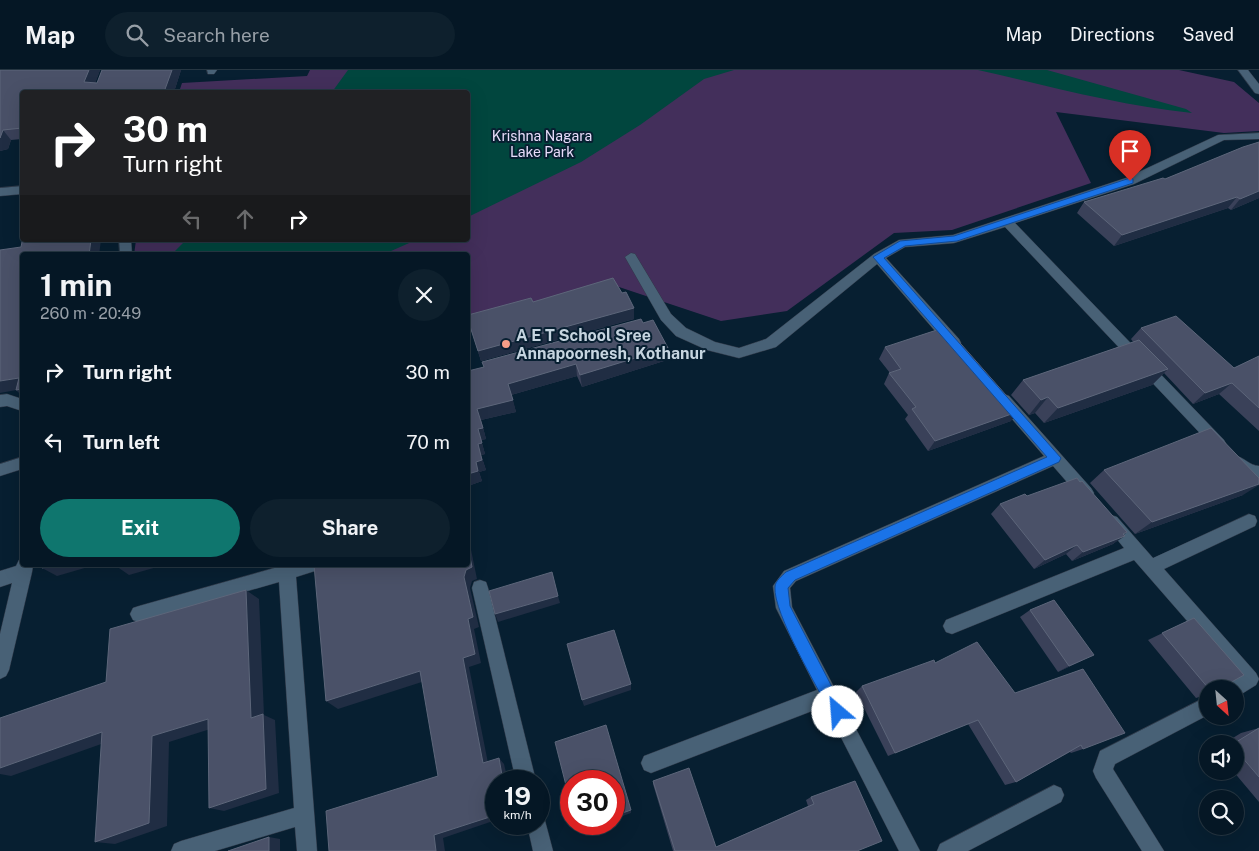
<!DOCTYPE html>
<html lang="en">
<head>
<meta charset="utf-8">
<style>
	:root { --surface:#051725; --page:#0e202d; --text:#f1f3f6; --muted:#979fa7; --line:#263642; --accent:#0f766e }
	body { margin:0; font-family:"Public Sans",sans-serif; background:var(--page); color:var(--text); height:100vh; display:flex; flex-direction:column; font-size:19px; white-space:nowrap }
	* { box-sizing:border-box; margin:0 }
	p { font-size:16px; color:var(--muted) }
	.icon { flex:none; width:28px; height:28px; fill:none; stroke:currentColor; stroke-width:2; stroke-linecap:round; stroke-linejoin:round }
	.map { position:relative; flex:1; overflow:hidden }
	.sheet { position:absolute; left:20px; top:182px; width:450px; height:315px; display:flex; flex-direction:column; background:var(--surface); border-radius:5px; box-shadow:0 5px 20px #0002,0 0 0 1px var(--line) }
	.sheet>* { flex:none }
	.guide { position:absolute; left:20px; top:20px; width:450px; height:152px; border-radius:5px; box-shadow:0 5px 20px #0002,0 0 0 1px var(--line); background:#202124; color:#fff; overflow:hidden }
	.needle { width:32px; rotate:153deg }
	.tools { position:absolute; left:1199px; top:610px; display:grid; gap:10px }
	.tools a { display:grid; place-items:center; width:45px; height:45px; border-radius:50%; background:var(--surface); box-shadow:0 5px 20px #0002,0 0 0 1px var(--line); font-size:25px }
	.speed { position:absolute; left:485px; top:700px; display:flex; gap:10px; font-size:25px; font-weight:700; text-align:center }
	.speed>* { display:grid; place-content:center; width:65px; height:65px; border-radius:50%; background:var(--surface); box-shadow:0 5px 20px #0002,0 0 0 1px var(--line); line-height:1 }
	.speed small { font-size:12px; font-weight:400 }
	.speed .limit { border:8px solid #d22; background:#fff; color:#111 }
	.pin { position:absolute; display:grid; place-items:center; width:42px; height:42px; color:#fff; margin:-51px -21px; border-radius:50% 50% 50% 0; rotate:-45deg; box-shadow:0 0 5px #0007 }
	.pin .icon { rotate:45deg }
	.me { position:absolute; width:55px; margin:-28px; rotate:333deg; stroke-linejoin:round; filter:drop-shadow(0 0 4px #0008) }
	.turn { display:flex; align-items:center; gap:18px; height:105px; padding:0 20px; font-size:22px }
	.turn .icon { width:65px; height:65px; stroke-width:2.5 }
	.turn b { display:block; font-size:35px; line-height:42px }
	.lanes { display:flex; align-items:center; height:48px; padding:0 20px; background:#0003; justify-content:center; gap:25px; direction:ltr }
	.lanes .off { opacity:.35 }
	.round { display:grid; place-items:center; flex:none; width:52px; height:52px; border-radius:26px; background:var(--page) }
	.head { display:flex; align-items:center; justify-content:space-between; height:85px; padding:0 20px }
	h1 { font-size:30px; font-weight:700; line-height:38px }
	.primary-button { display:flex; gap:10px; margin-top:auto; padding:10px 20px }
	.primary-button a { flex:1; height:58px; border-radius:30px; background:var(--accent); color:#fff; font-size:20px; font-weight:700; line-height:58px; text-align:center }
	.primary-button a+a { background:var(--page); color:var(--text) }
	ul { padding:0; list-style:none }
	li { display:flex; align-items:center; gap:15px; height:70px; padding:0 20px }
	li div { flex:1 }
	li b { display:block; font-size:19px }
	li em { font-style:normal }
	header { display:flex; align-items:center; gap:30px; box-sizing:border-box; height:70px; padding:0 25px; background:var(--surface); border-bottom:1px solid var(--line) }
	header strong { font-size:24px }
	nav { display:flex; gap:28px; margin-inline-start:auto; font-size:18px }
	.search { width:350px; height:45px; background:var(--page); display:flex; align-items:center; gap:12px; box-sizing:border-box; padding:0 18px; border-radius:28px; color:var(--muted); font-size:19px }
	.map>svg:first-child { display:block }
	.green { fill:#432f5b }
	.water { fill:#01463e }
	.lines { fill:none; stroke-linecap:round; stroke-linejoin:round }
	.minor-casing { stroke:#303948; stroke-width:1 }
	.minor { fill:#486176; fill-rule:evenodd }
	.wall { fill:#3a4159 }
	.shaded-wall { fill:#202d43 }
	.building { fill:#4a5168; stroke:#5d667a }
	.route { fill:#1a73e8; stroke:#114b97 }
	.poi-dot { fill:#f49e88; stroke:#071f31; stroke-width:2 }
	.labels { text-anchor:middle; stroke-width:4; stroke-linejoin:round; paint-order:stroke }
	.far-park-label { font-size:14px; fill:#e9ddfb; stroke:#071f31 }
	.poi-label { font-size:16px; font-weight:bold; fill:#c6d5e0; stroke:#071f31; text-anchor:start }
</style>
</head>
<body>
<header>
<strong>Map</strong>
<div class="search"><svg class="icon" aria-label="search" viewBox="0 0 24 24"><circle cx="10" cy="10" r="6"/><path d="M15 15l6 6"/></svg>Search here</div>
<nav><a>Map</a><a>Directions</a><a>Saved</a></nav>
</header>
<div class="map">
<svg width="1259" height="781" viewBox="0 0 1259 781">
	<rect width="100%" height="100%" fill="#071f31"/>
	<!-- green -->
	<path class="green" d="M310,0H1179L1234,12L1259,33V61L1224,63L1056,42L1091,113L952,160L894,163L787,241L721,251L607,213L468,252V185H134L136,170H468V22H179L182,13L307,6Z"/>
	<!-- water -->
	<g class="water">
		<path d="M348,0H734L704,9L640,55L581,92L468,147V22H332Z"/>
		<path d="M978,0H1047L1186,39L1192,43C1120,36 1049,16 978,0Z"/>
		<path d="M186,170H416L382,185H171Z"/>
	</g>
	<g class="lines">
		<defs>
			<g id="minor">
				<path d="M207,0H217L214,4H208Z"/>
				<path d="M1238,0H1248L1259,14V24L1255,23Z"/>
				<path d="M1259,63V69L1224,70L1134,114L1015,153L1224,370L1226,374L1224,378L1219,380L1214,378L1005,157L954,173L905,177L886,188L959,269L961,273L959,277H949L877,194L776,277L739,288L707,280L676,266L661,250L625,187L631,183L635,184L671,244L686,258L715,272L739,278L766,269L874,184L899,170L953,165L1126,108L1218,65Z"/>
				<path d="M22,116V124L0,126V118Z"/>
				<path d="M119,170H131L132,185H120Z"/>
				<path d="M7,324L22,329V341L7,336L0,337V325Z"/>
				<path d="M1004,324L1009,326L1091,418L1094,423L1091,428L1086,430L1081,428L1053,396L796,511L790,518L792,537L920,781H899L825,636L651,703L644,700L641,693L644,686L817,620L776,538L773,516L784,501L1044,386L999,334L997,330L999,326Z"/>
				<path d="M1237,386C1246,389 1249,395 1259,396V410C1246,407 1236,405 1229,392L1232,387Z"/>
				<path d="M22,387V399L0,406V394Z"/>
				<path d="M1249,444L1255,446L1257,451L1255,456L1164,499L1256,603L1259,609L1256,615L1235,628V619H1225L1228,613L1236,607L1134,490L952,564L946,562L943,556L946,550L1124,478L1103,452L1105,447L1111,445L1117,447L1153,488Z"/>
				<path d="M22,488V495H33L32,502L9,600L6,606L0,609V564L12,513L0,517V501L16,496L19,490Z"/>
				<path d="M285,495H320L318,500L296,507L317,781H297L295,757L215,781H171L174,774L181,771L294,738L279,512L139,552L133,550L130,544L133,538L139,536Z"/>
				<path d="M480,510L486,512L488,518L536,711H516L472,518L474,512Z"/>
				<path d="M1208,626V645L1115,694L1113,699L1164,781H1142L1096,708L1093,701L1100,681Z"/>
				<path d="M1054,715L1061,718L1064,725L1061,732L968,781H937L940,774Z"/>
				<path d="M539,745L544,747L553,781H533L527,754H539Z"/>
			</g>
		</defs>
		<!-- minor casing -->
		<use href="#minor" class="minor-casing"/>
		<!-- minor -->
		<use href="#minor" class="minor"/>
	</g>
	<!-- wall -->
	<g class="wall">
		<path d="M0,0H100L95,13H97L102,0H181L174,22H22V69L11,70L8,79L0,81Z"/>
		<path d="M1259,72V128L1231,140L1228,138L1114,176L1077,143L1084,132L1165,109Z"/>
		<path d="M533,232L634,249L481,291L468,250Z"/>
		<path d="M1141,258L1234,298L1259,286V361L1219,324L1193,334L1164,303L1152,315L1044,353L1035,343L1029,345L1011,325L1023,310L1133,272L1131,269Z"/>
		<path d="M885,277L1011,351L928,381L905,349L908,345L884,314L889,303H890L879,289Z"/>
		<path d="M667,290L582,317L577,306L511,325L516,342L481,350L486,369L481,370L485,384L481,385L486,400L479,402L482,411L468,416V301Z"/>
		<path d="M1104,400L1243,425L1135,464L1090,413Z"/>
		<path d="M1027,426L1127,462L1113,474L1072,491L1066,484L1034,499L991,444L1000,434Z"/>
		<path d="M1030,540L1081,591L1058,602L1020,547Z"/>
		<path d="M1194,548L1219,619H1208V624L1196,628L1148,570Z"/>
		<path d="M935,593L1015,623L1083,599V679L1071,683L1070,682L1016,712L1005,715L968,654L888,686L856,622L862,616Z"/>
		<path d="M1259,658V732L1233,701H1235V674H1223L1241,663Z"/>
		<path d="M653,711L716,777L808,736L806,730L811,727L857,781H673L653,714Z"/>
	</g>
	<!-- shaded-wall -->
	<g class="shaded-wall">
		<path d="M89,0H100L92,22L84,12Z"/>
		<path d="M172,0H181L174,22H164Z"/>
		<path d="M3,60L11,70L8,79L0,81V68Z"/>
		<path d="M1259,121V128L1231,140L1240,129Z"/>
		<path d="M1237,127L1228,138L1114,176L1122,165Z"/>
		<path d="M91,170H101L99,185H89Z"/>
		<path d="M634,238V249L481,291L478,281Z"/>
		<path d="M668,278L667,290L582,317L580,305Z"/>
		<path d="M576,294L577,306L511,325L508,314Z"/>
		<path d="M1168,299L1152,315L1044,353L1058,338Z"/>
		<path d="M19,308L22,319L0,323V311Z"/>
		<path d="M1232,313L1219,324L1193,334L1205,323Z"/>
		<path d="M22,319V326L16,320Z"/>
		<path d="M1048,327L1035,343L1029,345L1041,330Z"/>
		<path d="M513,330L516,342L481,350L486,369L481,370L485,384L481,385L486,400L479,402L482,411L468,416V404L476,392L478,374L477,339Z"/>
		<path d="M1020,341L1011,351L928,381L935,371Z"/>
		<path d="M1259,414V415L1243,425L1135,464L1152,452Z"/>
		<path d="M1127,462L1120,468L1125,466L1113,474L1072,491L1083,482Z"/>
		<path d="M468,465L477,509L472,511L470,518L479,557L474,559L481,593L469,597L489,698L483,693L463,588L468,549L464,507L468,478Z"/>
		<path d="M1077,475L1066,484L1034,499L1045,490Z"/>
		<path d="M53,495H95L57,506L42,498Z"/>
		<path d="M121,495H164L129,505L116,496Z"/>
		<path d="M246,520L259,529L264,645L275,650L279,723L224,741L209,738L251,648Z"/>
		<path d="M558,526L560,533L498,552L495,544Z"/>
		<path d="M1094,585L1081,591L1058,602L1069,596Z"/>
		<path d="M420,601L428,610L338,639L326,631Z"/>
		<path d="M631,614V620L584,636L582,630Z"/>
		<path d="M208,649L223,655L169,672L167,756L115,774L95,772L152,666Z"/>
		<path d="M102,662L121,667L11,706L0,704V698Z"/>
		<path d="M499,688L504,694L508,711H503Z"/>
		<path d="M631,740V743L614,749V746Z"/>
		<path d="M496,745V750L443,768L445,781H436L434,765Z"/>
		<path d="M592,754H599L579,761L577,759Z"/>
		<path d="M269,767L280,769V781H269Z"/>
	</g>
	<!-- building -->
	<g class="building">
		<path d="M0,0H89L84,12L97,13L102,0H172L164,22H22V58L3,60L0,68Z"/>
		<path d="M1259,72V121L1240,129L1237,127L1122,165L1084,132L1163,108L1165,109L1243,77Z"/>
		<path d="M40,170H91L89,185H22V319L16,320L19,308L0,311V180L21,177L22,172Z"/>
		<path d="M613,208L622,223L626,222L634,238L478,281L468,250V245L531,228L533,232Z"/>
		<path d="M1176,246L1234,298L1259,286V338L1232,313L1205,323L1141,258Z"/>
		<path d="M641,249L643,253L653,250L668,278L580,305L576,294L508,314L513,330L477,339L483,358L478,359L482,373L478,374L482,390L476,392L478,401L468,404V301L484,297L482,292Z"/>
		<path d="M946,257L1020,341L935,371L912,339L916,337L889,303L901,299L885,277Z"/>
		<path d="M1139,270L1168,299L1058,338L1048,327L1041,330L1023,310Z"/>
		<path d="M1211,358L1259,408V414L1152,452L1104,400Z"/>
		<path d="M1077,408L1080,412L1082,411L1127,462L1123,464L1125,466L1083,482L1077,475L1045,490L1000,434L1025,424L1027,426Z"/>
		<path d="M468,478L472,497L466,500L464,507L473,547L468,549L475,584L463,588L483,693L499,688L503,711H496V745L434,765L436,781H329L326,741L438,706L420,601L326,631L314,495H468Z"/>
		<path d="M43,495H53L42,498Z"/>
		<path d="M552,502L558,526L495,544L489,521Z"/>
		<path d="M246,520L251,648L263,644L266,719L209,738L208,649L152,666L149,753L95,772L102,662L0,698V648L106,612L110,559Z"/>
		<path d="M1054,530L1094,585L1069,596L1030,540Z"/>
		<path d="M1194,548L1244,605L1219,619H1209L1162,563Z"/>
		<path d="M614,560L631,614L582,630L567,574Z"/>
		<path d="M977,572L1015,623L1083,599L1125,663L1083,679L1081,675L1016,712L978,650L895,683L862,616L934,590L935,593Z"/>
		<path d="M606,655L631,740L614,746V711H571V735L555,672Z"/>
		<path d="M1259,658V707L1235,679V674H1233Z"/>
		<path d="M689,698L716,777L814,734L811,727L855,711L882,771L857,781H675L653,711Z"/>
		<path d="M576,754H592L577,759Z"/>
		<path d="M269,767V781H228Z"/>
	</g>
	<!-- route -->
	<path class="route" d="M1130,108L1133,109V113L957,171L905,176L884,188L1061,388L1059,392L795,510L788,518L790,536L845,642L843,647L838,649L833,647C819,620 773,543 775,517C775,511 782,506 786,502L1047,387L873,187L900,171L954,166Z"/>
	<!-- markers -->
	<circle class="poi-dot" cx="506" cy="274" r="5"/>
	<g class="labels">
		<!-- far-park labels -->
		<g class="far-park-label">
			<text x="542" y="71">Krishna Nagara<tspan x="542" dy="16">Lake Park</tspan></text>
		</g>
		<!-- poi labels -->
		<g class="poi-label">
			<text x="516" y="271">A E T School Sree<tspan x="516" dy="18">Annapoornesh, Kothanur</tspan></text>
		</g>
	</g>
</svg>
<div class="tools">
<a><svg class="needle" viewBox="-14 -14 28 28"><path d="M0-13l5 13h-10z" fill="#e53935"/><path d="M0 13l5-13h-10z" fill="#979fa7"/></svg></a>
<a><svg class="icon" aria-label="sound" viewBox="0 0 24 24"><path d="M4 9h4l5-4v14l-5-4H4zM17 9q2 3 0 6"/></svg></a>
<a><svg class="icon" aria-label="search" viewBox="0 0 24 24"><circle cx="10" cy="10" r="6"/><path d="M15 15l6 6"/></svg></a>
</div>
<div class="speed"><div>19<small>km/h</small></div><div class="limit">30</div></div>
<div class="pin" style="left:1130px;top:111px;background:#d93025"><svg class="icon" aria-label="arrive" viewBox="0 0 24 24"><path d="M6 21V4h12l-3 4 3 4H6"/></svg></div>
<svg class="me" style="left:838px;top:642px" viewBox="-20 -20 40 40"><circle r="19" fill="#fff"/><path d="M0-13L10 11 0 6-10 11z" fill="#1a73e8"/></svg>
<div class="guide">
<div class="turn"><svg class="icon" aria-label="right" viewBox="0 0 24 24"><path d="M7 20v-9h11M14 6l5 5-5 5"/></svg><div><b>30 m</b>Turn right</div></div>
<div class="lanes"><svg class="icon off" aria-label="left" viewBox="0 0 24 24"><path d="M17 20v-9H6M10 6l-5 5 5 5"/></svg><svg class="icon off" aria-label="ahead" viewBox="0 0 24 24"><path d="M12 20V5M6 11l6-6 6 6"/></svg><svg class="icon" aria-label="right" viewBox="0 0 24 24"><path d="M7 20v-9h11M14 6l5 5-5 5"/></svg></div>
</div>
<section class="sheet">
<div class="head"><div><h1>1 min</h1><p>260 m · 20:49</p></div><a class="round"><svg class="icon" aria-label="close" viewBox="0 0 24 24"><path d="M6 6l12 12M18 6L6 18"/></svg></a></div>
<ul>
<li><svg class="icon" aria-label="right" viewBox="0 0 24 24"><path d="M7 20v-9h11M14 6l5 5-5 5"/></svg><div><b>Turn right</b></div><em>30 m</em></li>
<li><svg class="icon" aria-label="left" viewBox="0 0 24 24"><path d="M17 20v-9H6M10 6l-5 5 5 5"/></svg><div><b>Turn left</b></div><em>70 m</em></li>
</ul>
<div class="primary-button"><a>Exit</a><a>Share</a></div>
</section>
</div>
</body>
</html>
